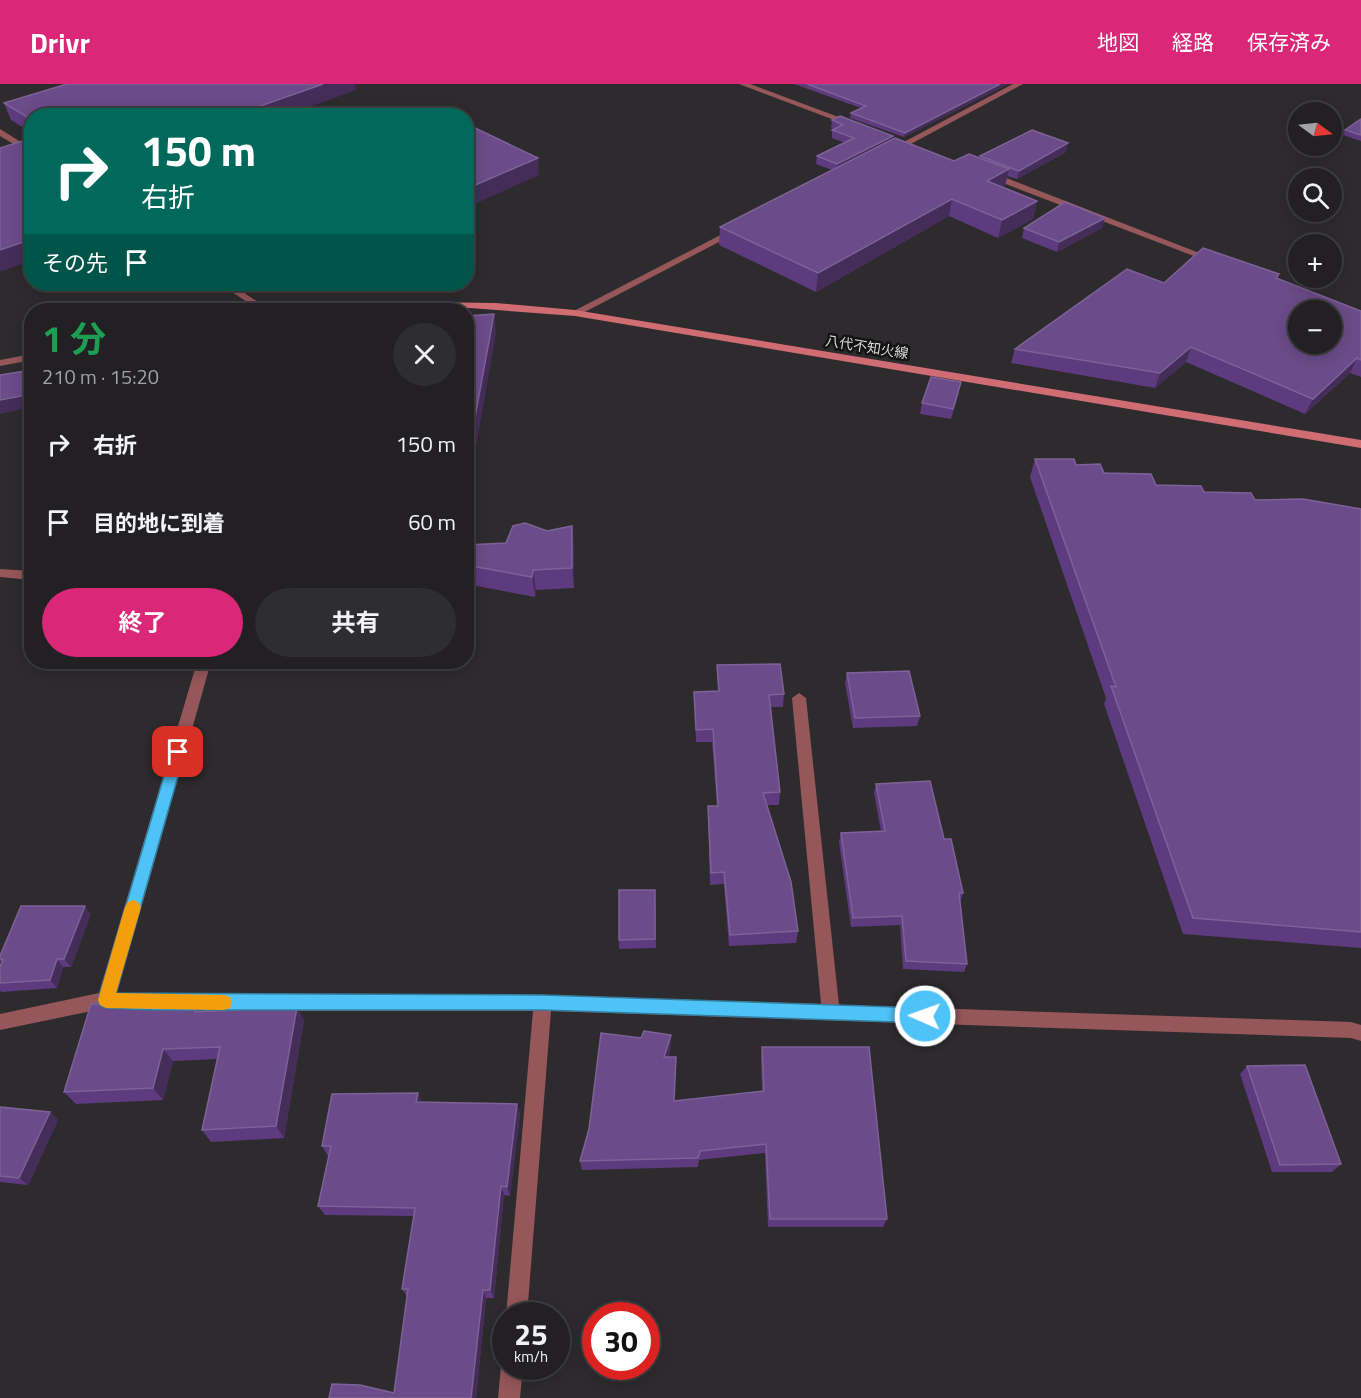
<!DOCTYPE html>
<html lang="ja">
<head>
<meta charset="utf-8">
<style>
	:root { --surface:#222022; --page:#2e2d2f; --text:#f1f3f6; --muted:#a2a3a5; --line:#3f3e40; --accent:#db2777 }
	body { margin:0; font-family:"Titillium Web","Noto Sans JP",sans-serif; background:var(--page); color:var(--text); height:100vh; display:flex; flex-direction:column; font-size:22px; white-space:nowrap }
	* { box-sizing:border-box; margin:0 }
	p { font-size:20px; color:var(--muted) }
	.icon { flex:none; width:33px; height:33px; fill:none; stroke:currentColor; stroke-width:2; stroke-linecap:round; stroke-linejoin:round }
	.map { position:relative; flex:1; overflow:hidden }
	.details { position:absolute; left:24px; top:219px; width:450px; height:366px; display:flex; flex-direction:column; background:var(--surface); border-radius:24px; box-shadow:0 3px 15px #0003,0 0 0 2px var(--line) }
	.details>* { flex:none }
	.banner { position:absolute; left:24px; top:24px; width:450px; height:183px; border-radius:24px; box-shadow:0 3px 15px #0003,0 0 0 2px var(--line); background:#00695c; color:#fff; overflow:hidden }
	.needle { width:39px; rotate:105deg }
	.controls { position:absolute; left:1288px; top:18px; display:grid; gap:12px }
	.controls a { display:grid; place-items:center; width:54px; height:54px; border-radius:50%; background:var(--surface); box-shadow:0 3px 15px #0003,0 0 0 2px var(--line); font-size:30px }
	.speed { position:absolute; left:492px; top:1218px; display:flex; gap:12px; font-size:30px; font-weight:700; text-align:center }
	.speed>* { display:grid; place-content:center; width:78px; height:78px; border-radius:50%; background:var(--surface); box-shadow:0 3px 15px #0003,0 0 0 2px var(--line); line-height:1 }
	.speed small { font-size:15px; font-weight:400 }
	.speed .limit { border:9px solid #d22; background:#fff; color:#111 }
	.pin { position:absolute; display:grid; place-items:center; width:51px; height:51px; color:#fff; margin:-26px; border-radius:12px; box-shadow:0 3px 9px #0006 }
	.me { position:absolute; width:66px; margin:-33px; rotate:272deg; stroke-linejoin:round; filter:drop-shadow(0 0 4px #0008) }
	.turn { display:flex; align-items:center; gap:21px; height:126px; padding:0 18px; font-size:27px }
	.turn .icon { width:78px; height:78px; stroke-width:2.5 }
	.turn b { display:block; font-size:42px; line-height:51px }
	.then { display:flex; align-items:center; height:57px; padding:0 18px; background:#0003; gap:12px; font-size:22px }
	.round { display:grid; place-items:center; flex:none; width:63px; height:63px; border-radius:32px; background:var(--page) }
	.overview { display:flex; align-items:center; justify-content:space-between; height:102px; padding:0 18px }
	h1 { font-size:36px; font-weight:700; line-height:45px; color:#1e9e55 }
	.button { display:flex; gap:12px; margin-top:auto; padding:12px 18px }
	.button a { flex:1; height:69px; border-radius:36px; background:var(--accent); color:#fff; font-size:24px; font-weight:700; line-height:69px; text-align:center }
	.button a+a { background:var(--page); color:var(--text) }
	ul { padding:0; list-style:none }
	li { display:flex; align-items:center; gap:18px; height:78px; padding:0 18px }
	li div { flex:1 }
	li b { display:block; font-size:22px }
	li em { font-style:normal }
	header { display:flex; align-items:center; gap:36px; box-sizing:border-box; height:84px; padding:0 30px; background:var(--accent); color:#fff }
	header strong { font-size:28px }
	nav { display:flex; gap:33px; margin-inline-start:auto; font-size:21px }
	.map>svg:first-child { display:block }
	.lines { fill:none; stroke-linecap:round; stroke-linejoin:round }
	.street { fill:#95575a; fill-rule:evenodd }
	.secondary { fill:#cf6d73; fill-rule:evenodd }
	.wall { fill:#5e3a7f }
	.shaded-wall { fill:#452d5a }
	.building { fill:#6b4b89; stroke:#7d6297; stroke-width:1.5; fill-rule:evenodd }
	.route { fill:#4fc3f7; stroke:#337fa1; stroke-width:1.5 }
	.slow { fill:#f59e0b }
	.labels { text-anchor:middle; stroke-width:5; stroke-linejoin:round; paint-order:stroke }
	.far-street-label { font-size:14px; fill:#dddbde; stroke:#151415 }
</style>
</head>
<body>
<header>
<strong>Drivr</strong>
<nav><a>地図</a><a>経路</a><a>保存済み</a></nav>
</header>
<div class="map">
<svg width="1361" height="1314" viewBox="0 0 1361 1314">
	<rect width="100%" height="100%" fill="#2e2b2e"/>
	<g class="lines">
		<!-- street -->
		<g class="street">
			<path d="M739,0H750L860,41L853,43Z"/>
			<path d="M1013,0H1023L892,70L885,68Z"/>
			<path d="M0,45L32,65V71L0,52Z"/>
			<path d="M985,88H991L1220,177L1212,179L985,92Z"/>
			<path d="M734,144L742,146L579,231L570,229Z"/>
			<path d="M220,200H231L270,226H259Z"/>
			<path d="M32,270V276L0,282V276Z"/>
			<path d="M0,485L32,487V496L0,493Z"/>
			<path d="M197,578H211L117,909L155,911H543L821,920L792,614L799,609L806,614L839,921L1351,938L1361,941V957L1351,954L551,927L527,1232H506L533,927H155L106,924L0,946V930L99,909Z"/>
			<path d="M504,1274L506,1282H523L520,1314H498L501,1282Z"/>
		</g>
		<!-- secondary -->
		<path class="secondary" d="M418,218L496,219L575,226L1361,356V364L575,232L470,224L360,226L365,223Z"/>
	</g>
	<!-- wall -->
	<g class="wall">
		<path d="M794,0H1008L904,53L850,34L851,29L861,24Z"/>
		<path d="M356,6L32,32V49L11,36L4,19Z"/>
		<path d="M1361,35V57L1343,51L1345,46Z"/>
		<path d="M832,36L893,52V55L954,77L979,74L980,72L1066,68L1017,95L1007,92L1005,102L1003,103L1037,117L1033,135L998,154L949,132L816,208L719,161L720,143L832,86L816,80L817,72L845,59L832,54V46L834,45L831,44Z"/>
		<path d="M1105,134L1102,144L1057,168L1022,154L1024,144Z"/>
		<path d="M1279,190L1278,195L1361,227V293L1350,289L1305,330L1186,278L1155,304L1011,279L1015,265L1164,199Z"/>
		<path d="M959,308L951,335L920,330L922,319Z"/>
		<path d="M1035,375L1076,381L1156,401L1255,416L1361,425V864L1183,850L1104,620L1106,614L1030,393Z"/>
		<path d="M466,461H574V504L536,506L535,513L466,500Z"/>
		<path d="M717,581L784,610L783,623H771L780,708L779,721H767L798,847L796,859L729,862L724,800L710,801L708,722H717L712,658H696L694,608L718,607L717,594Z"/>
		<path d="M847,589L920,632L917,642L853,644L845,599Z"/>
		<path d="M876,700L944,755L963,809L960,818L967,880L964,888L903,885L900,841L851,843L839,758L841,749L881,747L874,709Z"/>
		<path d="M655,806L656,864L619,865V856Z"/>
		<path d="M91,830L71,883H63L57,904L1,908L0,906V883L2,878L0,877V872Z"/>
		<path d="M206,928L304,936L284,1054L211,1058L202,1046L217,975L173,977L163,1016L76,1020L64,1008Z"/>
		<path d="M671,951V962L668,973H676L674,1017L762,1008L761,974L762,963L887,1135L883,1143H768L765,1069L699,1076L698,1083L582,1086L580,1077L589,1045L641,954Z"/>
		<path d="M1247,982L1341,1080L1332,1088H1272L1240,990Z"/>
		<path d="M421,1018L517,1020L520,1030L510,1112L504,1111L494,1214H486L476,1314H329L394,1309L407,1213L402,1205L414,1132L325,1131L318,1122L329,1072H328L322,1062Z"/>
		<path d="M0,1023L50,1028L58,1036L28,1101L0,1098Z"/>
	</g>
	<!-- shaded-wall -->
	<g class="shaded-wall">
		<path d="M323,0H355L356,6L285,32H232Z"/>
		<path d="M1000,0H1008L904,53L905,49Z"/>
		<path d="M893,52L892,59L836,88L837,80Z"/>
		<path d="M1068,59L1066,68L1017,95L1019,87Z"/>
		<path d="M538,74L539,91L466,124V105Z"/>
		<path d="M1009,85L1005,102L984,114L987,97Z"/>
		<path d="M952,115L949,132L816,208L818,189Z"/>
		<path d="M1037,117L1033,135L998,154L1002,136Z"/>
		<path d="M1105,134L1102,144L1057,168L1059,158Z"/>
		<path d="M32,155V176L0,188V166Z"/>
		<path d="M494,230L496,249L466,421V382Z"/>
		<path d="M1191,263L1186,278L1155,304L1160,289Z"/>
		<path d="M1357,274L1350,289L1305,330L1313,315Z"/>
		<path d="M32,310V323L0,330V316Z"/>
		<path d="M572,442L574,461V504L572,484Z"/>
		<path d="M533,486L536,506L535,513L532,493Z"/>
		<path d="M85,822L91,830L71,883L64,875Z"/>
		<path d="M57,875L63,883L57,904L50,896Z"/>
		<path d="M198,916L207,929L195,928Z"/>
		<path d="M297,923L304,936L284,1054L276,1042Z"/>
		<path d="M671,951V962L664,984V973Z"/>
		<path d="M163,965L173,977L163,1016L153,1004Z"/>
		<path d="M418,1009L422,1019L416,1018Z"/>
		<path d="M517,1020L520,1030L510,1112L507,1103Z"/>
		<path d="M50,1028L58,1036L28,1101L19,1094Z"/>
		<path d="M501,1102L504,1111L494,1214L490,1206Z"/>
		<path d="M483,1206L486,1214L476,1314H471Z"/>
	</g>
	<!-- building -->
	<g class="building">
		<path d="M67,0H323L232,32H32V36L4,19Z"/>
		<path d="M807,0H1000L905,49L851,29L866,22Z"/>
		<path d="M840,32L893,52L837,80L817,72L854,54L832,46L843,41L832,36Z"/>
		<path d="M1361,35V51L1345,46Z"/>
		<path d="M475,44L538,74L466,105V48Z"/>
		<path d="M1032,46L1068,59L1019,87L980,72Z"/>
		<path d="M32,54V155L0,166V64Z"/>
		<path d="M895,54L954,77L969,70L1009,85L987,97L1037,117L1002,136L952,115L818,189L720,143Z"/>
		<path d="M1065,118L1105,134L1059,158L1024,144Z"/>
		<path d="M1203,164L1279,190L1276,194L1361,227V276L1357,274L1313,315L1191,263L1160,289L1015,265L1127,185L1164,199ZM1299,226H1332V260H1299Z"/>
		<path d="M494,230L466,382V232Z"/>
		<path d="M32,286V310L0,316V291Z"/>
		<path d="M931,293L961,298L953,325L922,319Z"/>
		<path d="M1035,375H1074L1076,381L1100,380L1104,389L1151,390L1156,401L1201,402L1204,408L1251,409L1255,416L1303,415L1361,425V848L1193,834L1111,602L1116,603Z"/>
		<path d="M525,439L547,447L572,442V484L533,486L532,493L466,481V461L506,459L513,442Z"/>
		<path d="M780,580L784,610L769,611L780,708L763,709L791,798L798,847L730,851L724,788L711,789L708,722H718L713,645L696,646L694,608L719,607L717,581Z"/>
		<path d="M909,587L920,632L855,634L847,589Z"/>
		<path d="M930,697L944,755H951L963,809H959L967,880L906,877L902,832L853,834L841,749L885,747L876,700Z"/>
		<path d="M619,806H655V855L619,856Z"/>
		<path d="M21,822H85L64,875H57L50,896L0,899V883L3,875H0V872Z"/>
		<path d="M198,916L195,928L297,923L276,1042L202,1046L220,963L163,965L153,1004L64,1008L91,920Z"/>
		<path d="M644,947L671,951L664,973H676L674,1017L764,1007L762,963H869L887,1135H770L766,1060L700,1067L698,1074L580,1077L589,1045L601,949L641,954Z"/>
		<path d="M1305,981L1341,1080L1280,1081L1247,982Z"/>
		<path d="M418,1009L416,1018L517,1020L507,1103L501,1102L490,1206H483L471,1314H329L332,1300L360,1301L394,1309L408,1205H402L415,1124L318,1122L331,1062H322L332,1010Z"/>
		<path d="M0,1023L50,1028L19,1094L0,1092Z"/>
	</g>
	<!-- route -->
	<path class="route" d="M178,662L185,668L116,909L543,911L925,924L931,926L933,932L931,937L925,939L543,926H155L106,924L100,921L98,916L171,668Z"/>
	<!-- slow -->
	<path class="slow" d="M133,816L138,818L141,823L116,909L224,911L230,913L232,918L230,924L224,926L106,924L100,921L98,916L125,823L128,818Z"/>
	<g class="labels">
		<!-- far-street labels -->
		<g class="far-street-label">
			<text transform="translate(867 263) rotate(9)" y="5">八代不知火線</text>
		</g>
	</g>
</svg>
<div class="controls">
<a><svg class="needle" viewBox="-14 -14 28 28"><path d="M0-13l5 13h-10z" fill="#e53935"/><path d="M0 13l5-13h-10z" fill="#a2a3a5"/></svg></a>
<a><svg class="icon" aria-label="search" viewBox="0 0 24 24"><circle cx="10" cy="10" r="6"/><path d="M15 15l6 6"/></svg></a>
<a>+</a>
<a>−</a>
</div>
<div class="speed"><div>25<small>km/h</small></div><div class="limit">30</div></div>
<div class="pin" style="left:178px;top:668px;background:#d93025"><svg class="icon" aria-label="arrive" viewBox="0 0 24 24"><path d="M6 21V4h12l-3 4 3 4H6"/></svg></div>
<svg class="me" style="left:925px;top:932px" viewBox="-20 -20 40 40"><circle r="17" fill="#4fc3f7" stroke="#fff" stroke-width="3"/><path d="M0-11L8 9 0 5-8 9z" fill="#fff"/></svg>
<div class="banner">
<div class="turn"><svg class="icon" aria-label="right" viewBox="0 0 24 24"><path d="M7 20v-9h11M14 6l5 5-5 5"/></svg><div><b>150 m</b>右折</div></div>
<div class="then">その先<svg class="icon" aria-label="arrive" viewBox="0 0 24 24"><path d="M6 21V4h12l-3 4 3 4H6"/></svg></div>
</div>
<section class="details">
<div class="overview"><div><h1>1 分</h1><p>210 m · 15:20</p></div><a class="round"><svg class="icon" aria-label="close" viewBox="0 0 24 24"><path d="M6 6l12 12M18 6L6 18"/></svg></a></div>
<ul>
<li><svg class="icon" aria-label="right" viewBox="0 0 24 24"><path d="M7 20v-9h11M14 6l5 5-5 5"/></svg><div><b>右折</b></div><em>150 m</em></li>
<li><svg class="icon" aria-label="arrive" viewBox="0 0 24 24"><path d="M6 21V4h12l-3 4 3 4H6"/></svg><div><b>目的地に到着</b></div><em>60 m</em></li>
</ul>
<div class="button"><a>終了</a><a>共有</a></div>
</section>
</div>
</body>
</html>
